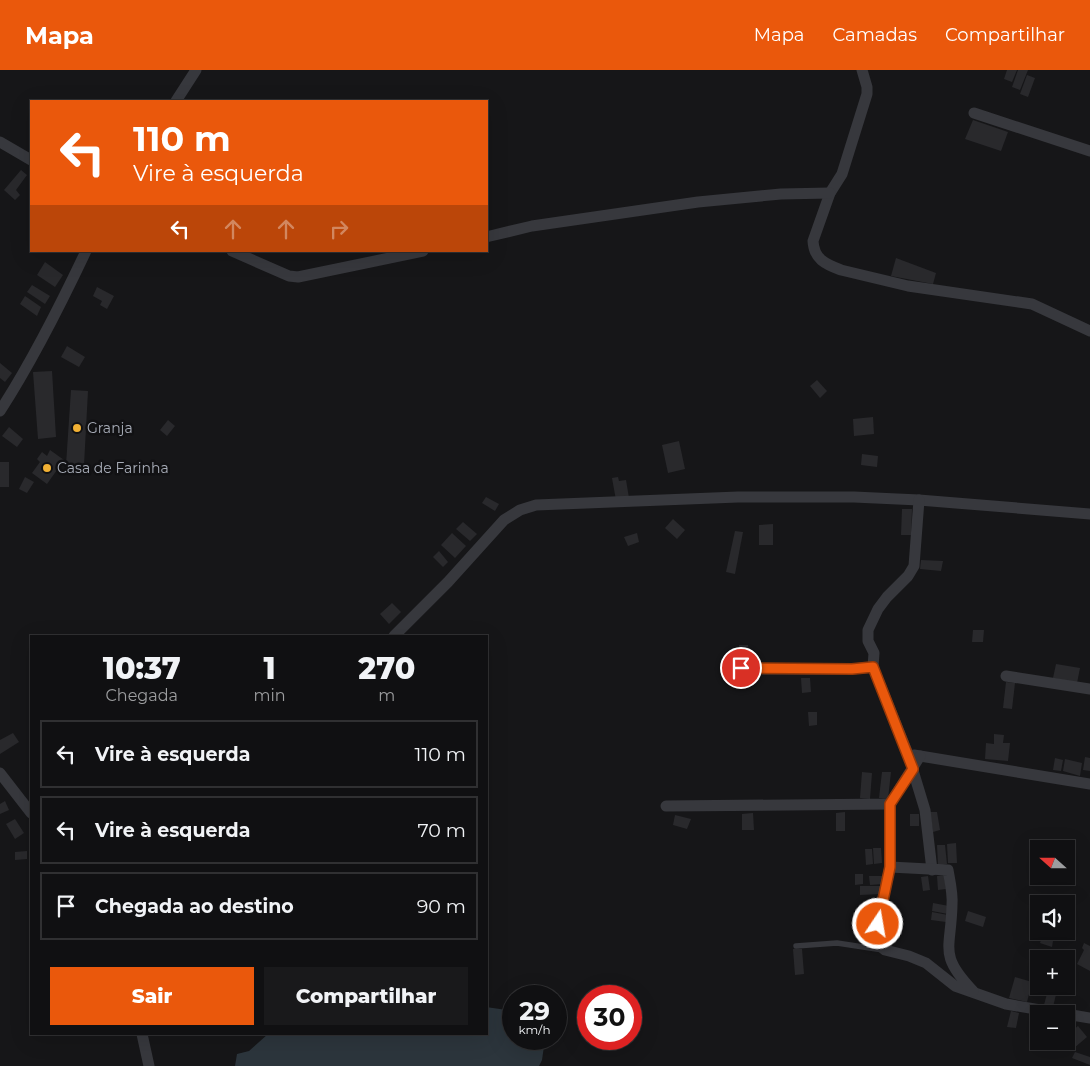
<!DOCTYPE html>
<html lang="pt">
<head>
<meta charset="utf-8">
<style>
	:root { --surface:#101012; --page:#19191b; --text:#f1f3f6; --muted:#9c9d9f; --line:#303032; --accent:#ea580c }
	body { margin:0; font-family:Montserrat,sans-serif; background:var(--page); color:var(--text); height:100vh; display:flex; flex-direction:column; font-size:19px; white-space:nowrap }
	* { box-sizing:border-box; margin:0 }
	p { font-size:16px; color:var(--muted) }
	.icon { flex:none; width:28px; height:28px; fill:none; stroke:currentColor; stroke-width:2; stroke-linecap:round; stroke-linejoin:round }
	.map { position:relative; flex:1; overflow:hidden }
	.details { position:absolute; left:30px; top:565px; width:458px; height:400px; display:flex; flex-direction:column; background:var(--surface); border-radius:0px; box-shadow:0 5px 20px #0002,0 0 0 1px var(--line) }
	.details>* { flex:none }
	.top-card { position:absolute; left:30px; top:30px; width:458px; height:152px; border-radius:0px; box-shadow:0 5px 20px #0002,0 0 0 1px var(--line); background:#ea580c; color:#fff; overflow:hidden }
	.needle { width:32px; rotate:291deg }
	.fabs { position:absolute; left:1030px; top:770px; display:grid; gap:10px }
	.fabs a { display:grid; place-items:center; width:45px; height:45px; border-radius:0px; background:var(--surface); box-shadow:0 5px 20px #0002,0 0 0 1px var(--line); font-size:25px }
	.speed { position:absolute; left:502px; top:915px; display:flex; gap:10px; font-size:25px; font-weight:700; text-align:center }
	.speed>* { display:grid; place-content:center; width:65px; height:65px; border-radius:50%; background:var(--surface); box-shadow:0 5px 20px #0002,0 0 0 1px var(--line); line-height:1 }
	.speed small { font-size:12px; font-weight:400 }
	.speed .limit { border:8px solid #d22; background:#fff; color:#111 }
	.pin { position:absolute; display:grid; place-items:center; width:42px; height:42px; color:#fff; margin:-21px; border:2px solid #fff; border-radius:50%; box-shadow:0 1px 5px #0007 }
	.me { position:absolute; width:55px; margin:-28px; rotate:12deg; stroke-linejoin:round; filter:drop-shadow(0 0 4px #0008) }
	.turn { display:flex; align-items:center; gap:18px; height:105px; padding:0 20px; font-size:22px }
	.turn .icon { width:65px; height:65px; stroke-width:2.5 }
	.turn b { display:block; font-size:35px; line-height:42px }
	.lanes { display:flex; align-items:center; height:48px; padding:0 20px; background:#0003; justify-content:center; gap:25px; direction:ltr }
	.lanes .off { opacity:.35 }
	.eta { display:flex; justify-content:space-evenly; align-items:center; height:85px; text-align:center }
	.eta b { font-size:30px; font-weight:800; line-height:35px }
	.action { display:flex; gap:10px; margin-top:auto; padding:10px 20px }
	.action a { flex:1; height:58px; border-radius:0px; background:var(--accent); color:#fff; font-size:20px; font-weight:800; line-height:58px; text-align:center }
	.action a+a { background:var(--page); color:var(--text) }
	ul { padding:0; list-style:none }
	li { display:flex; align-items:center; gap:15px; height:68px; margin:0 10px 8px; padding:0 10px; border:2px solid var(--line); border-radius:0px }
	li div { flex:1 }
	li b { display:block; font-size:19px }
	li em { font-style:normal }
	header { display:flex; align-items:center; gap:30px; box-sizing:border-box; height:70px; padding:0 25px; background:var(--accent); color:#fff }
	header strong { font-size:24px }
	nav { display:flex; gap:28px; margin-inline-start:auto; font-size:18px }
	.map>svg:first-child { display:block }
	.water { fill:#2c353c }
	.building { fill:#29292c }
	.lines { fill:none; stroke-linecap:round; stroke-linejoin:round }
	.lane { stroke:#37383d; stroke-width:5.5 }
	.street { stroke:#37383d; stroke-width:11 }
	.route-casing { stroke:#983908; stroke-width:12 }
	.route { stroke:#ea580c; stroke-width:9 }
	.poi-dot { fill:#f2b134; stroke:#111113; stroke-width:2 }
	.labels { text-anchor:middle; stroke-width:5; stroke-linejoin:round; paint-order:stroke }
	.poi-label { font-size:14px; fill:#a8adb8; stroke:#111113; text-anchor:start }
</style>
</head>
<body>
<header>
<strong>Mapa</strong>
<nav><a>Mapa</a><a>Camadas</a><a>Compartilhar</a></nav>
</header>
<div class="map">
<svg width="1090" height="996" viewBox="0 0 1090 996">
	<rect width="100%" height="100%" fill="#161618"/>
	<!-- water -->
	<path class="water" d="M486,937L514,941V969H545L542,990L539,996H235L237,984L249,981L268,964H486Z"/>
	<!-- building -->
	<g class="building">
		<path d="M1007,0H1017L1012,12L1004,9Z"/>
		<path d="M1018,0H1028L1020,20L1012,17Z"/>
		<path d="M1027,5L1035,8L1028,27L1020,24Z"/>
		<path d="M973,50L1008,62L1001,81L965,69Z"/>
		<path d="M21,100L27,105L16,120L20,125L15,130L4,120Z"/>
		<path d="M896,188L936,203L933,214L891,206Z"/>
		<path d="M45,192L63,205L55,217L37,205Z"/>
		<path d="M32,215L50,226L45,234L27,222Z"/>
		<path d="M97,217L114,226L107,239L100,235L102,231L93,226Z"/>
		<path d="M25,226L41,237L37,246L20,234Z"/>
		<path d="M67,276L85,287L79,297L61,287Z"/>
		<path d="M0,293L12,303L5,312L0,308Z"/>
		<path d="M52,301L56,367L38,369L33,302Z"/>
		<path d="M817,310L827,321L820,328L810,316Z"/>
		<path d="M71,320L88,321L84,395H66Z"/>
		<path d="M873,347L874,364L854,366L853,349Z"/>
		<path d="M168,350L175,356L167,366L160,360Z"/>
		<path d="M9,357L23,369L17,377L2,366Z"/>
		<path d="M679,371L685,399L668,403L662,375Z"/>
		<path d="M50,380L64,390L47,414L32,403L40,392L37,389L42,382L47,386Z"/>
		<path d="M862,384L878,386L877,397L861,395Z"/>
		<rect x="0" y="392" width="9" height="25"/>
		<path d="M25,407L34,412L27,423L19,419Z"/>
		<path d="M618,407L619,411L626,410L629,428L616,430L612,408Z"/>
		<path d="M486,427L499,434L495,441L482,433Z"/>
		<path d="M902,439H912L911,465H901Z"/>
		<path d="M673,449L685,460L677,469L665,458Z"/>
		<path d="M463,452L477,464L470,471L456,459Z"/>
		<path d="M773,454V475H759V455Z"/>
		<path d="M735,461L743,462L735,504L726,502Z"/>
		<path d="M452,463L466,476L455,488L441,475Z"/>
		<path d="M637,463L639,472L628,476L624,467Z"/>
		<path d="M439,481L448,492L443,497L433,487Z"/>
		<path d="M921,490L943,491L941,501L920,499Z"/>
		<path d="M392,533L401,542L389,554L380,544Z"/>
		<path d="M973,560H984L983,572H972Z"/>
		<path d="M739,575H748L749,592H739Z"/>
		<path d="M1056,594L1080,598L1077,613L1053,608Z"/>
		<path d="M801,608H810L811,622L802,623Z"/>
		<path d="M1006,612L1015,613L1012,639L1003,638Z"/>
		<path d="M808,642H817V655L809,656Z"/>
		<path d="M13,663L19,672L0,684V670Z"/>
		<path d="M994,664L1004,665L1003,673H1010L1008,691L985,689L986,673L994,674Z"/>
		<path d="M1085,687L1090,688V701L1083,700Z"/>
		<path d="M1055,688L1063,690L1061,701L1053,700Z"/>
		<path d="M1065,689L1082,693L1080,706L1063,701Z"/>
		<path d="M862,702L872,703L870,729L860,728Z"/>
		<path d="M882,702H891L888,729L879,728Z"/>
		<path d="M5,731L9,740L0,744V734Z"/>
		<path d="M845,742V761H836V743Z"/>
		<path d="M930,742H937L940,760L933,762Z"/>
		<path d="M753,743L754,760H742V744Z"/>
		<rect x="910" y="744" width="9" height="12"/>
		<path d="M675,745L691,749L687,759L673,755Z"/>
		<path d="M15,749L24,763L15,769L6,754Z"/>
		<path d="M956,773L957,793H948L947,774Z"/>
		<path d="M937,775H945L947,794L938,795Z"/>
		<path d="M873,778H881L882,793L874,794Z"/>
		<path d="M865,779H872L873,794L866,795Z"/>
		<path d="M27,781V789L15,790V782Z"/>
		<path d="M855,804H863V814L855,815Z"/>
		<path d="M944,805L946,819L938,820L937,806Z"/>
		<path d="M869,806H883V814L870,815Z"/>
		<path d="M928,806L930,820L923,821L921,807Z"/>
		<path d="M860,816H882V824L860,825Z"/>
		<path d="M933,833L949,836L948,844L932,841Z"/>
		<path d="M968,841L986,847L983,857L965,851Z"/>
		<path d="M932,842L948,845L946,852L931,850Z"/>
		<path d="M1042,867L1053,871L1052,877L1040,873Z"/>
		<path d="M1084,873L1090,876V901L1077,894L1084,880L1082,878Z"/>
		<path d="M793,879H802L804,904L795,905Z"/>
		<path d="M1015,907L1032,912L1027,932L1009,928Z"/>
		<path d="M1049,916H1058L1053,937L1044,935Z"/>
		<path d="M1011,941L1019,943L1016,958L1007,957Z"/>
		<path d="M1078,956L1087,967L1073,979L1066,971V966Z"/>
		<path d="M1075,982L1090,987V995L1072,988Z"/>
	</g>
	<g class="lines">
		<!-- lane -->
		<path class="lane" d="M796,876L837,873L883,880"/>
		<!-- street -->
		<g class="street">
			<path d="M862,0L867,17V24L842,104L830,123L813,171C814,189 825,194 841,200L908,216L1032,234L1090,261"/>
			<path d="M176,31L196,0"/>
			<path d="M974,43L1090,81"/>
			<path d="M0,72L31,90"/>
			<path d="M486,167L532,156L698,132L781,124L830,123"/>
			<path d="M232,181L289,206L298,207L423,181"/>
			<path d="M0,341C33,290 60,236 86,181"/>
			<path d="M394,566L448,512L504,450L520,440L536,435L738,427H854L919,430L1090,444"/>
			<path d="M873,597L874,583L868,571V560L878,539L887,527L908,506L914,496L919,430"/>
			<path d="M741,599H852L873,597L908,684L925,740L932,800"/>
			<path d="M1006,606L1090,619"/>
			<path d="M914,685L1090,714"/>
			<path d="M0,703L31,743"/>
			<path d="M890,734V797L878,848L877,868L879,875L885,880L909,886L926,893L955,916L1006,934L1064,944"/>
			<path d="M666,736L890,734L920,686"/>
			<path d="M890,797L948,800C950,811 953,824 952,835C951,880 938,884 973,921"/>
			<path d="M1066,944L1090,948"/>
			<path d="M142,964L149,996"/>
		</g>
	</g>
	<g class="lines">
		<defs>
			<path id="route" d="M741,598L852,599L873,597L913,699L890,734V797L878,854"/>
		</defs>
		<!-- route casing -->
		<use href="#route" class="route-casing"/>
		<!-- route -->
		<use href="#route" class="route"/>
	</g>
	<!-- markers -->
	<g class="poi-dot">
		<circle cx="77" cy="358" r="5"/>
		<circle cx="47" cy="398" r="5"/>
	</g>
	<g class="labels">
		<!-- poi labels -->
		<g class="poi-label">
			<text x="87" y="363">Granja</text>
			<text x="57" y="403">Casa de Farinha</text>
		</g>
	</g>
</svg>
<div class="fabs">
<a><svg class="needle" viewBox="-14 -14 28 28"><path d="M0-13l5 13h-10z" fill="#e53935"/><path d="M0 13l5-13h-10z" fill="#9c9d9f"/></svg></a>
<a><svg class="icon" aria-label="sound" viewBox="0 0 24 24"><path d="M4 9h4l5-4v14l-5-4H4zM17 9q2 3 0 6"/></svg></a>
<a>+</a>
<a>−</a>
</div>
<div class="speed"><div>29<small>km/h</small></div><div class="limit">30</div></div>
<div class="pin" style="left:741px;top:598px;background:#d93025"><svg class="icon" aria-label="arrive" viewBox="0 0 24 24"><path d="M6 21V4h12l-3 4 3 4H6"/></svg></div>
<svg class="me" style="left:878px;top:854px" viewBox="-20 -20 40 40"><circle r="17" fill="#ea580c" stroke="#fff" stroke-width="3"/><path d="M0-11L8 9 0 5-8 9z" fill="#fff"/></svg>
<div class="top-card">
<div class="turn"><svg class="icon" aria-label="left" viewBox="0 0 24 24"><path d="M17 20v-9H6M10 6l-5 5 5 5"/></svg><div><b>110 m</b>Vire à esquerda</div></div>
<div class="lanes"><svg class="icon" aria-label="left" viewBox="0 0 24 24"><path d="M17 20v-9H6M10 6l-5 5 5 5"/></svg><svg class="icon off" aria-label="ahead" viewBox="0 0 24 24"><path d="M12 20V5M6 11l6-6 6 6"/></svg><svg class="icon off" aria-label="ahead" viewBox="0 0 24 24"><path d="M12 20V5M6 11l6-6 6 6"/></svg><svg class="icon off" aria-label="right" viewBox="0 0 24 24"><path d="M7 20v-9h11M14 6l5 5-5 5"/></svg></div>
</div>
<section class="details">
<div class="eta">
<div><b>10:37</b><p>Chegada</p></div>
<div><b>1</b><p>min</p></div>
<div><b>270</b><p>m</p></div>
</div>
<ul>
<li><svg class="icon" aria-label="left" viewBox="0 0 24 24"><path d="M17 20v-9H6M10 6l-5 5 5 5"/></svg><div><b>Vire à esquerda</b></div><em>110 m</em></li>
<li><svg class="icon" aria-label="left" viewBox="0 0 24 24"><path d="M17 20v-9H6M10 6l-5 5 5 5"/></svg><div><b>Vire à esquerda</b></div><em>70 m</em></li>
<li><svg class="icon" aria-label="arrive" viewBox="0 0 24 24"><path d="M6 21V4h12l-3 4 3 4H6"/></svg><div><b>Chegada ao destino</b></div><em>90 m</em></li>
</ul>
<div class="action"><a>Sair</a><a>Compartilhar</a></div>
</section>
</div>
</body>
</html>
